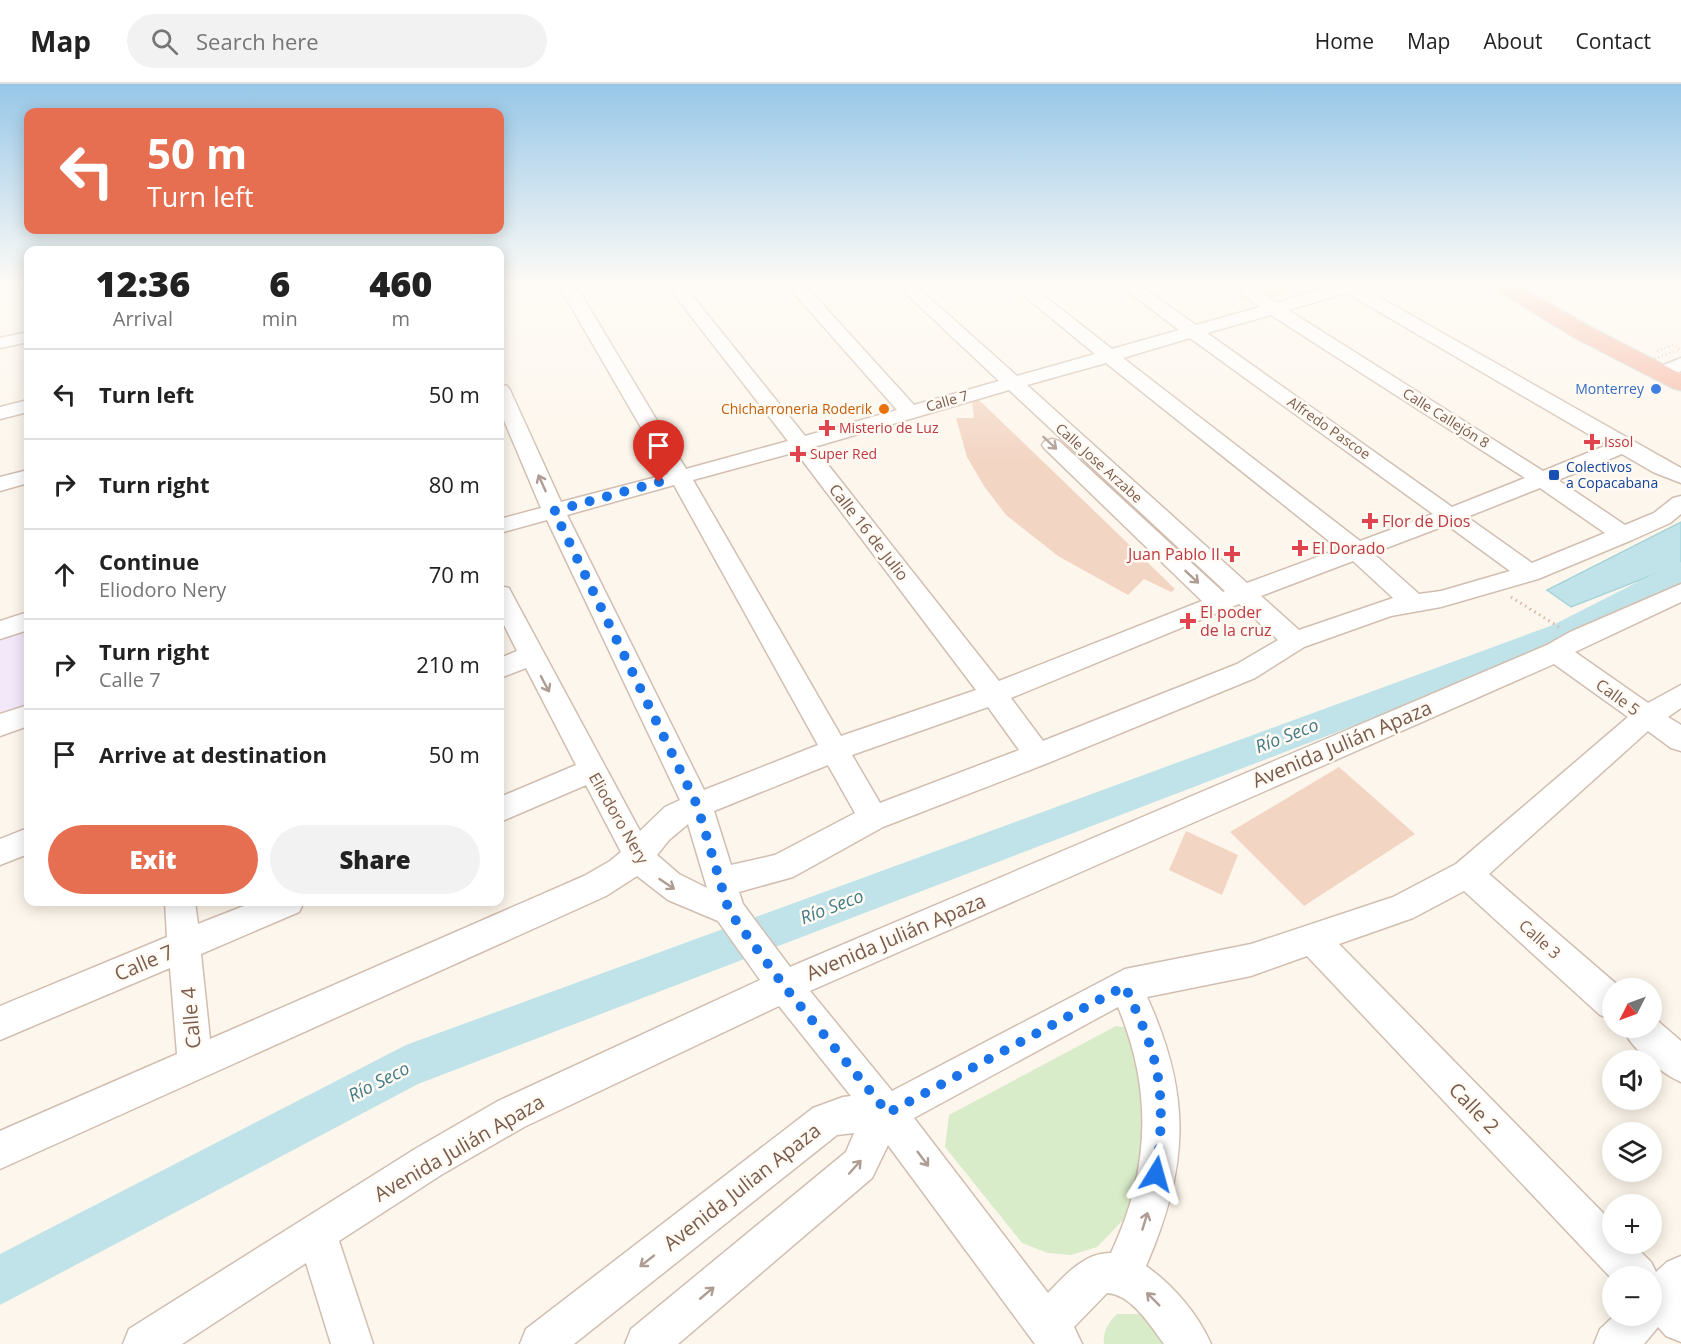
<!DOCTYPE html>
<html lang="en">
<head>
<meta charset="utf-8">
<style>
	:root { --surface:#fff; --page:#f2f2f2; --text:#222; --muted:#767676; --line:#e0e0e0; --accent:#e76f51 }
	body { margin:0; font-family:"Open Sans",sans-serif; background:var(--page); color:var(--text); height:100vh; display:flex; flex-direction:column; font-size:22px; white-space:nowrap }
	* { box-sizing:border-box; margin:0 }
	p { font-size:20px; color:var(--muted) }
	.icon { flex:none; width:33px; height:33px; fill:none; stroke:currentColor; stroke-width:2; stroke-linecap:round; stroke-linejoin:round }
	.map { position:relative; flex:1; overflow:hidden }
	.details { position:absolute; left:24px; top:162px; width:480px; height:660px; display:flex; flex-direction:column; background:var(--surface); border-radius:12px; box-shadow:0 3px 15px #0003 }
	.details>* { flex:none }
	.top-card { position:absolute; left:24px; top:24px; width:480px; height:126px; border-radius:12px; box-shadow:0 3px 15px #0003; background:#e76f51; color:#fff; overflow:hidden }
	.needle { width:39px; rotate:228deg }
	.tools { position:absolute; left:1602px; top:894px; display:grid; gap:12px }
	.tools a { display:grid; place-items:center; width:60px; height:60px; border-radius:50%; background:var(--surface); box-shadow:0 3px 15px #0003; font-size:30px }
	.pin { position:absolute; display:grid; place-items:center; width:51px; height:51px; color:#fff; margin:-62px -26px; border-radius:50% 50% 50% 0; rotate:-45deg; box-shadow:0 0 6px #0007 }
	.pin .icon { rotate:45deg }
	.me { position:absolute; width:66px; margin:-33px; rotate:8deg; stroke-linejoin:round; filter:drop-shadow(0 0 4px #0008) }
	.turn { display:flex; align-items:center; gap:21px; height:126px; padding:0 24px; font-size:27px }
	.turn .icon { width:78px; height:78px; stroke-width:2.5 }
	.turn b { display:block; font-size:42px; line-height:51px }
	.eta { display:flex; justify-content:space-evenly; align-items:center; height:102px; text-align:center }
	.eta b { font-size:36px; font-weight:800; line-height:42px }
	.cta { display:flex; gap:12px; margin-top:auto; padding:12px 24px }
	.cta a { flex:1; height:69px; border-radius:36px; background:var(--accent); color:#fff; font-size:24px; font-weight:800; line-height:69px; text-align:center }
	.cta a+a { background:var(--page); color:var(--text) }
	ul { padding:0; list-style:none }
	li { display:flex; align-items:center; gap:18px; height:90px; padding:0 24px; border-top:2px solid var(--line) }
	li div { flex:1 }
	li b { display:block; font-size:22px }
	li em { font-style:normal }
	header { display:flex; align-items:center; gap:36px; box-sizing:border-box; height:84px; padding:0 30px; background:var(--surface); border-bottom:2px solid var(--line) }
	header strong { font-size:28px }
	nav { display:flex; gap:33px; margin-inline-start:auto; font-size:21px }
	.search { width:420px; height:54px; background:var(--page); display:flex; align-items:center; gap:15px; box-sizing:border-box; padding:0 21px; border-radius:33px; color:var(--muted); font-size:22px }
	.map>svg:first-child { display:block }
	.education { fill:#f3e8fa }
	.green { fill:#d8ecc9 }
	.water { fill:#bfe3e8; stroke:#a5d3da; stroke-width:1.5 }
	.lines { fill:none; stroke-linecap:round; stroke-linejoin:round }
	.river { fill:#bfe3e8; fill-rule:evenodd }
	.building { fill:#f3d5c3 }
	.minor-casing { stroke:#d1beb0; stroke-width:3 }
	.highway-casing { stroke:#dad1cd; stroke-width:3 }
	.path-far1 { stroke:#d9b8a5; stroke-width:2; stroke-dasharray:1 3; stroke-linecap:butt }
	.path { stroke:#d9b8a5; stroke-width:3; stroke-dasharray:1.5 4; stroke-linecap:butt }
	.minor { fill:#fff; fill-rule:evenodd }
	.highway { fill:#f7b7a3; fill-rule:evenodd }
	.path-bridge { stroke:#d9b8a5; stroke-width:2; stroke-dasharray:1 3; stroke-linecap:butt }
	.oneway { stroke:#af9d94 }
	.route { stroke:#1a73e8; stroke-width:10; stroke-dasharray:0 18 }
	.shop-dot { fill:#3f7fe0; stroke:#fffaf3; stroke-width:2 }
	.food-dot { fill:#e8710a; stroke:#fffaf3; stroke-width:2 }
	.health-dot { fill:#e0444e; stroke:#fffaf3; stroke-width:2 }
	.transit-dot { fill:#1a4fb4; stroke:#fffaf3; stroke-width:2 }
	.labels { text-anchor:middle; stroke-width:5; stroke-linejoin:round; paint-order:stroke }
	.far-shop-label { font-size:14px; fill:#366cbe; stroke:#fffaf3; text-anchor:end }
	.far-street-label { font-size:14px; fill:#7a5c4d; stroke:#fffaf3 }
	.far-food-label { font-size:14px; fill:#c56008; stroke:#fffaf3; text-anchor:end }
	.far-health-label { font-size:14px; fill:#be3a42; stroke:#fffaf3; text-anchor:start }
	.far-transit-label { font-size:14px; fill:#164399; stroke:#fffaf3; text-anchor:start }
	.health-label { font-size:16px; fill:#be3a42; stroke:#fffaf3; text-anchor:start }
	.street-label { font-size:16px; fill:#7a5c4d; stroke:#fffaf3 }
	.water-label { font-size:18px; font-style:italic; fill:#437c86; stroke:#fffaf3 }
	.near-street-label { font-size:20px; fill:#7a5c4d; stroke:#fffaf3 }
</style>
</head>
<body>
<header>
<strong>Map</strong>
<div class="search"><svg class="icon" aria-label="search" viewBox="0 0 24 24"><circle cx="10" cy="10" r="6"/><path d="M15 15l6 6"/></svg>Search here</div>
<nav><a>Home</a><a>Map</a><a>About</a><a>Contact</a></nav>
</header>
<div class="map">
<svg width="1681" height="1260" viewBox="0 0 1681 1260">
	<rect width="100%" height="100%" fill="#fdf6ec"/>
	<!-- education -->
	<path class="education" d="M28,544V623L0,633V553Z"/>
	<!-- green -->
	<g class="green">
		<path d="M1116,942L1131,944L1135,957L1147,1060L1137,1100L1123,1136L1097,1163L1071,1171L1048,1169L1022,1159L945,1063L949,1031Z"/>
		<path d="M1117,1230H1145L1169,1260H1104C1102,1248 1109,1238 1117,1230Z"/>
	</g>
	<!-- water -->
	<path class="water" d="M1681,438V480L1571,523L1547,506Z"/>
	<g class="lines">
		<!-- river -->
		<path class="river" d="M1681,478V500L1575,557L418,1000L0,1221V1170L406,961L1553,541L1671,481Z"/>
	</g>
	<!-- building -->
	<g class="building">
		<path d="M1284,200L1298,206L1269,215L1258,208Z"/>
		<path d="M979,316L1113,445L1175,505L1171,508L1144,495L1128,511L1058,472L1006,431L984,402L967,373L956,334H974L972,317Z"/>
		<path d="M1339,683L1415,750L1304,822L1230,748Z"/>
		<path d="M1186,747L1238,771L1222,811L1169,786Z"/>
	</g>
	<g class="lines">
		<defs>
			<g id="minor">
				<path d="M500,200H527L525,204L500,210Z"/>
				<path d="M558,200H575L686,385L788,357L666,200H683L805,352L897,326L786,200H804L914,321L999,297L896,200H914L1017,292L1095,270L1010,200H1029L1112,265L1179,246L1118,200H1137L1196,241L1260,223L1227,200H1247L1276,219L1335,200H1368L1363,204L1681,384V399L1653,388L1622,370L1558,396L1625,441L1654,429L1673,414L1681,412V430L1670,439L1632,456L1538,495L1441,523L1391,532L1304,563L1255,594L1048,679L883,743L793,793L739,808L743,820L790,883L1547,561L1570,548L1681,500V518L1575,568L1648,619L1681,601V624L1668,633L1681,641V667L1671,664L1648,647L1489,790L1621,904H1612V935L1600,931L1464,807L1413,834L1339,860L1612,1138V1160H1633L1651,1178L1656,1188L1667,1178L1681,1172V1258L1666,1252L1658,1243L1644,1260H1594L1600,1245L1614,1232H1652V1192H1612V1195L1307,872L1251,892L1147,913C1192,1012 1189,1082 1146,1182C1173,1201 1198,1230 1211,1260H1164C1151,1242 1131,1210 1107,1209L1074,1243L1082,1260H1035L888,1061L872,1094L678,1260H625L631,1245L846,1068L854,1049L837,1051L574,1260H520L526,1245L813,1024L843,1013L851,1012L779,922L524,1043L441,1091L339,1157L373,1260H331L306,1179L182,1260H123L129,1245L415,1065L498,1017L760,896L718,837L668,816L637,792L606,812L0,1085V1047L177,970L170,884L0,956V922L167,853L165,818H195L198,840L254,818H304L299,828L201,870L210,955L584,792L610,777L621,768L586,701L500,738V713L576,681L526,584L500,594V574L517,567L500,533V502L509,504L512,510L640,747L665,723L680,716L547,436L500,449V435L541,424L500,327V300L507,302L510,306L561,418L668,390ZM1347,209L1607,361L1543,387L1288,226ZM1271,231L1525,394L1452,423L1207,249ZM1190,254L1433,430L1360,457L1123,274ZM1106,279L1339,465L1247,499L1027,301ZM1009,306L1225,507L1223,508L1059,357L1052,355L1045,357L1042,361L1045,365L1202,517L999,597L814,363ZM796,368L976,606L841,652L693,396ZM674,401L818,661L704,706L567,431ZM1540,404L1605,449L1532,479L1467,433ZM1447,441L1510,487L1441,507L1419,510L1373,469ZM1353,477L1393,514L1299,546L1261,512ZM1239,520L1278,556L1237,580L1043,657L1011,614ZM1554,580L1628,633L1456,780L1393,813L1251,860L1125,885L892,1007L810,907ZM988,623L1019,666L880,719L852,671ZM828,681L855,729L775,771L731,781L714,727ZM688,740L707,804L679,790L657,771L669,756ZM1118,923C1153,1007 1150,1086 1111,1169C1085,1168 1064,1192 1048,1209L914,1034Z"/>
				<path d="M28,248V258L0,264V254Z"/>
				<path d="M1681,274V287L1661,295L1654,293L1652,289L1654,285Z"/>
				<path d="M28,316V328L0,335V323Z"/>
				<path d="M28,386V399L0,407V393Z"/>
				<path d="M28,528V546L0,555V537Z"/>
				<path d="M28,621V642L0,652V630Z"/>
				<path d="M28,744V770L0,781V755Z"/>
				<path d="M1652,932L1681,957V998C1662,990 1629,963 1623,944H1652Z"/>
			</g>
			<path id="highway" d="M1491,200H1516L1590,243L1681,290V306L1673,304L1574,253L1494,204Z"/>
		</defs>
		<!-- minor casing -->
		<use href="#minor" class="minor-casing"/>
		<!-- highway casing -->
		<use href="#highway" class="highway-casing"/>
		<!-- path-far1 -->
		<path class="path-far1" d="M1657,267L1673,261L1681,265"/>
		<!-- path -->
		<path class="path" d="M1511,513L1559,543"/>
		<!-- minor -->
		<use href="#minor" class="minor"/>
		<!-- highway -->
		<use href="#highway" class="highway"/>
		<!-- path-bridge -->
		<path class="path-bridge" d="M1632,283L1678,266"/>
	</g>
	<!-- one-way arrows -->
	<defs><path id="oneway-shaft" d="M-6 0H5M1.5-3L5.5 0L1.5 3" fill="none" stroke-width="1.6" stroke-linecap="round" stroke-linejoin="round" transform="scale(1.5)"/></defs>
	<g class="oneway">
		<use href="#oneway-shaft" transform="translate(1050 359) rotate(43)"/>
		<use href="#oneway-shaft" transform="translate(542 399) rotate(-114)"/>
		<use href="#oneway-shaft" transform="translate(1192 493) rotate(43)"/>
		<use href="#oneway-shaft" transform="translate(545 600) rotate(62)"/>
		<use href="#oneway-shaft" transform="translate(667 800) rotate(34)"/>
		<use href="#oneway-shaft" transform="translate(923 1075) rotate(53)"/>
		<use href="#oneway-shaft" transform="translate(855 1083) rotate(-48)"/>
		<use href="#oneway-shaft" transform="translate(1145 1137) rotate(-73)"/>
		<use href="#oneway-shaft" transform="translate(647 1177) rotate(142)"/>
		<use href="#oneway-shaft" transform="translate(707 1209) rotate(-40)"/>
		<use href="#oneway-shaft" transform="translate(1153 1215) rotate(-135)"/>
	</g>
	<!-- sky -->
	<linearGradient id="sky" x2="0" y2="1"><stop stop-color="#97c7e8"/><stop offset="0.53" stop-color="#fefbf6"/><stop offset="1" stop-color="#fefbf6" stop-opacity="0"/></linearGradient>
	<rect width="1681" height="377" fill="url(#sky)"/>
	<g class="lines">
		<!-- route -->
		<path class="route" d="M659,398L554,427L697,721L729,827L784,902L888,1029L1125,902C1136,927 1149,953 1155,979C1164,1016 1161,1053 1156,1090"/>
	</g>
	<!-- markers -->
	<circle class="shop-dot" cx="1656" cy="305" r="6"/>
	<circle class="food-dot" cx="884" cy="325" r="6"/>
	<g class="health-dot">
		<path d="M824 335h6v6h6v6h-6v6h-6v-6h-6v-6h6z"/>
		<path d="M1589 349h6v6h6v6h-6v6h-6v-6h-6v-6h6z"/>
		<path d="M795 361h6v6h6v6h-6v6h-6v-6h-6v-6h6z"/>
		<path d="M1367 428h6v6h6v6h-6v6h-6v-6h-6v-6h6z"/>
		<path d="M1297 455h6v6h6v6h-6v6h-6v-6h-6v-6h6z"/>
		<path d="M1229 461h6v6h6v6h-6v6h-6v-6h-6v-6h6z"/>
		<path d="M1185 528h6v6h6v6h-6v6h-6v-6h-6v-6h6z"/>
	</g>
	<rect class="transit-dot" x="1548" y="385" width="12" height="12" rx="3"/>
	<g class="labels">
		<!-- far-shop labels -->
		<g class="far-shop-label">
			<text x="1644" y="310">Monterrey</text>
		</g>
		<!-- far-street labels -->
		<g class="far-street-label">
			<text transform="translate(947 317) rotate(-16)" y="5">Calle 7</text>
			<text transform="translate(1446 334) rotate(32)" y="5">Calle Callejón 8</text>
			<text transform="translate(1329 344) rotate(35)" y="5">Alfredo Pascoe</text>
			<text transform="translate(1099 379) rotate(42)" y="5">Calle Jose Arzabe</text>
		</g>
		<!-- far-food labels -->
		<g class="far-food-label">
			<text x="872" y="330">Chicharroneria Roderik</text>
		</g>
		<!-- far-health labels -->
		<g class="far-health-label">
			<text x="839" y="349">Misterio de Luz</text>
			<text x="1604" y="363">Issol</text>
			<text x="810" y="375">Super Red</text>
		</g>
		<!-- far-transit labels -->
		<g class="far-transit-label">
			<text x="1566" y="388">Colectivos<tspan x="1566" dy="16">a Copacabana</tspan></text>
		</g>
		<!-- health labels -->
		<g class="health-label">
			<text x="1382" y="443">Flor de Dios</text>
			<text x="1312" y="470">El Dorado</text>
			<text x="1220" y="476" text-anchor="end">Juan Pablo II</text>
			<text x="1200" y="534">El poder<tspan x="1200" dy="18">de la cruz</tspan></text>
		</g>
		<!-- street labels -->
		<g class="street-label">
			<text transform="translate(869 448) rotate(52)" y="6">Calle 16 de Julio</text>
			<text transform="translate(1618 613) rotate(36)" y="6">Calle 5</text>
			<text transform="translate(619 734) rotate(60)" y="6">Eliodoro Nery</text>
			<text transform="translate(1540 855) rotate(42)" y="6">Calle 3</text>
		</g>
		<!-- water labels -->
		<g class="water-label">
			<text transform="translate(1287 652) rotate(-21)" y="6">Río Seco</text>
			<text transform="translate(832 823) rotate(-21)" y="6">Río Seco</text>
			<text transform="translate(379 998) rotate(-27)" y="6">Río Seco</text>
		</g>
		<!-- near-street labels -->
		<g class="near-street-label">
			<text transform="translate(1342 660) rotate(-23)" y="7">Avenida Julián Apaza</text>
			<text transform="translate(896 853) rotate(-23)" y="7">Avenida Julián Apaza</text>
			<text transform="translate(144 879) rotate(-23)" y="7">Calle 7</text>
			<text transform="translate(191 934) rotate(-95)" y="7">Calle 4</text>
			<text transform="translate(1474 1024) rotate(46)" y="7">Calle 2</text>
			<text transform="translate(459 1064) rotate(-30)" y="7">Avenida Julián Apaza</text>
			<text transform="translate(742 1103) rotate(-38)" y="7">Avenida Julian Apaza</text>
		</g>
	</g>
</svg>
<div class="tools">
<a><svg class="needle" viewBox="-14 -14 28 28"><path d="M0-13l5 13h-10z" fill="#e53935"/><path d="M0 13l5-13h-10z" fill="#767676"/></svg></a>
<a><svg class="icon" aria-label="sound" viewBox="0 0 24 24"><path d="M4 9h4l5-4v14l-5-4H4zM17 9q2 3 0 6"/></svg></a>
<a><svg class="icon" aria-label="layers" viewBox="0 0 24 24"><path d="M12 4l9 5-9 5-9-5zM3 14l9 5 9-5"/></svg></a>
<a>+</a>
<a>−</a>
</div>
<div class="pin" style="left:659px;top:398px;background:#d93025"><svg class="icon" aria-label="arrive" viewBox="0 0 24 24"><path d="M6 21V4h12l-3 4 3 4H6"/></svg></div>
<svg class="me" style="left:1156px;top:1090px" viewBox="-20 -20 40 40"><path d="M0-17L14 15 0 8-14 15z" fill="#1a73e8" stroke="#fff" stroke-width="4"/></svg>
<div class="top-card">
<div class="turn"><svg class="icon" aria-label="left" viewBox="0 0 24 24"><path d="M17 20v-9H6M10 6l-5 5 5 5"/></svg><div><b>50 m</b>Turn left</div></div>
</div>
<section class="details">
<div class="eta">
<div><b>12:36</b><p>Arrival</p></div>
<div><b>6</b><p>min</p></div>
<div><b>460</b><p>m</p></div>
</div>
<ul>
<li><svg class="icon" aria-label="left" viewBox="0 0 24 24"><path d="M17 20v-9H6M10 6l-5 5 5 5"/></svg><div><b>Turn left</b></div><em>50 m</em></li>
<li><svg class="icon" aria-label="right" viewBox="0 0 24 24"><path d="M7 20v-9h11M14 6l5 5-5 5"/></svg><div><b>Turn right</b></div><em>80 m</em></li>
<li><svg class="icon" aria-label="ahead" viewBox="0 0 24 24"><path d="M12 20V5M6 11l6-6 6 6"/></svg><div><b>Continue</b><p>Eliodoro Nery</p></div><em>70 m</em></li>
<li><svg class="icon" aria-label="right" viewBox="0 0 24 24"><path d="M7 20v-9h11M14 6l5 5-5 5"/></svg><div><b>Turn right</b><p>Calle 7</p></div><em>210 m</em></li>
<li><svg class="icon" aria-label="arrive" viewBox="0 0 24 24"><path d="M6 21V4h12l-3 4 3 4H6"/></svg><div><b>Arrive at destination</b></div><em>50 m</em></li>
</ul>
<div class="cta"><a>Exit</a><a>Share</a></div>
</section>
</div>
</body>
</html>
